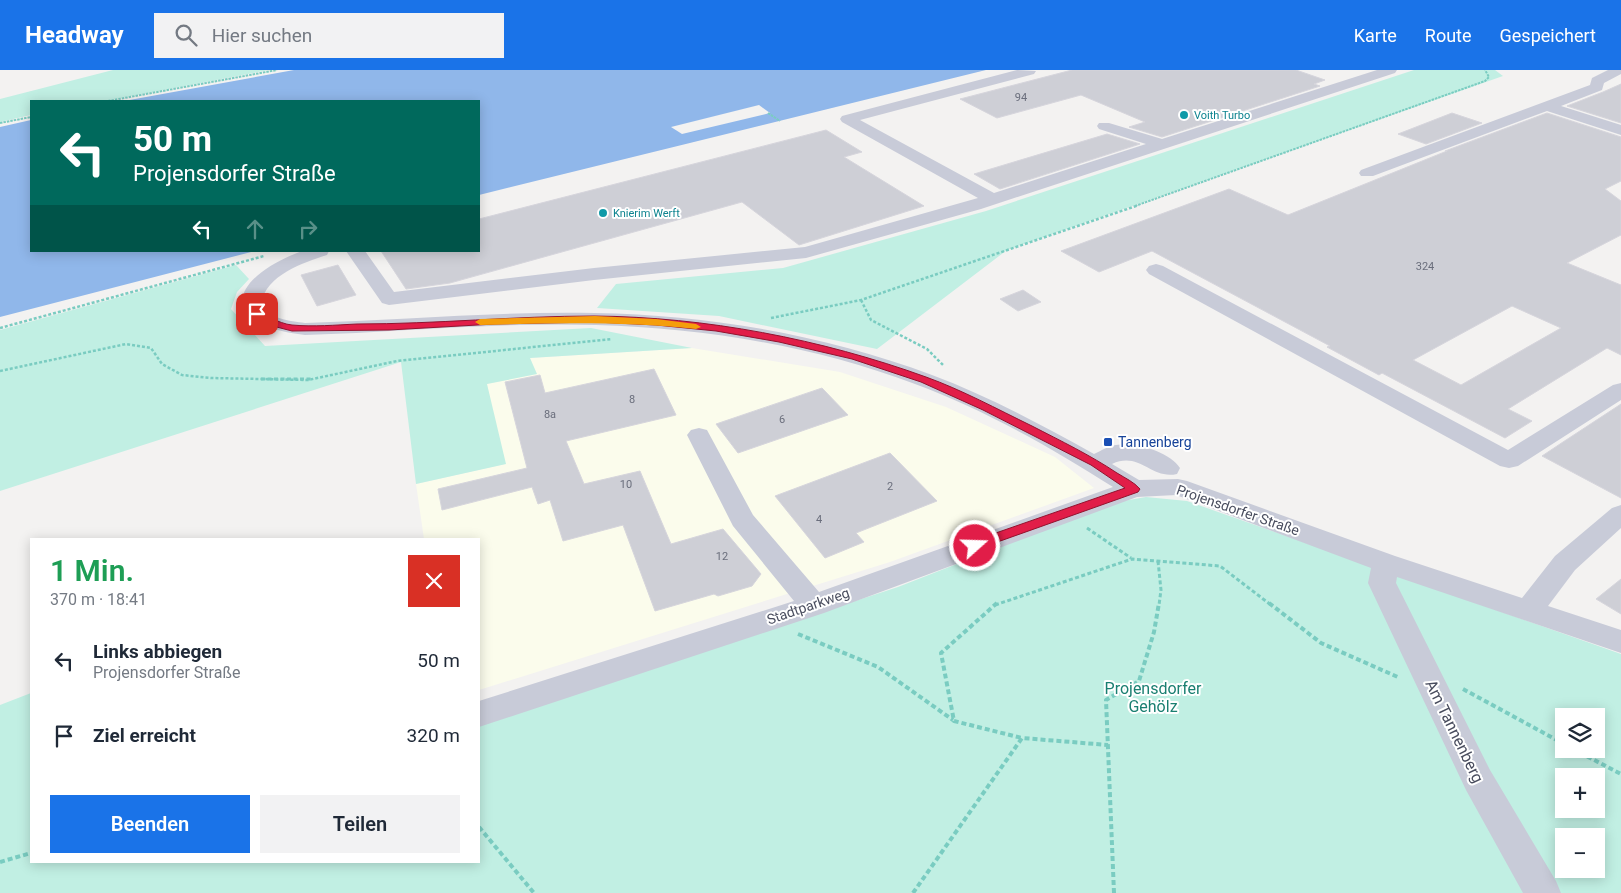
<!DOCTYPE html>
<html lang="de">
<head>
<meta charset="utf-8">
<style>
	:root { --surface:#fff; --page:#f2f2f3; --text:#1f2937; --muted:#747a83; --accent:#1a73e8 }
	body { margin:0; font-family:Roboto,sans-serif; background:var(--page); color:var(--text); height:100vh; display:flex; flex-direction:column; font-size:19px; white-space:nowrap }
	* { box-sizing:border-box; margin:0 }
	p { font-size:16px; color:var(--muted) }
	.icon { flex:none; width:28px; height:28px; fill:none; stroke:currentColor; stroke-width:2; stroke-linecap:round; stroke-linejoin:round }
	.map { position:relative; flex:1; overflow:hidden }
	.sheet { position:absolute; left:30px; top:468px; width:450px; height:325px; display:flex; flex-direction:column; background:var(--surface); border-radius:0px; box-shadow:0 2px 12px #0003 }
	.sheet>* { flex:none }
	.hud { position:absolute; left:30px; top:30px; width:450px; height:152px; border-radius:0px; box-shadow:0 2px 12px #0003; background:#00695c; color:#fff; overflow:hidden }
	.buttons { position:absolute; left:1555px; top:638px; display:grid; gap:10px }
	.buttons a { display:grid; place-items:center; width:50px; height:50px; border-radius:0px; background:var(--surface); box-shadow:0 2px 12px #0003; font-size:25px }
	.pin { position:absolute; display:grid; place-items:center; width:42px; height:42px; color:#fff; margin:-21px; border-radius:10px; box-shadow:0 2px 8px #0006 }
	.me { position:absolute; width:55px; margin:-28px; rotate:70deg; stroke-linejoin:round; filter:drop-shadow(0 0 4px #0008) }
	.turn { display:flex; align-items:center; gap:18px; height:105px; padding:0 20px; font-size:22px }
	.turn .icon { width:65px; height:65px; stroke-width:2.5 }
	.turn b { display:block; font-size:35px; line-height:42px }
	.lanes { display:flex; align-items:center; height:48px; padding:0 20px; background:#0003; justify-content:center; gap:25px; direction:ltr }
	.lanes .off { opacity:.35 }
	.round { display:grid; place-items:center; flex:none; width:52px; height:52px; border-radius:0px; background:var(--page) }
	.headline { display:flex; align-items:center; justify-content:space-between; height:85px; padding:0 20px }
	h1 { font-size:30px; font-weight:600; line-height:38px; color:#1e9e55 }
	.cta { display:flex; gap:10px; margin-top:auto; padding:10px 20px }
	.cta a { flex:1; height:58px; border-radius:0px; background:var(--accent); color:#fff; font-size:20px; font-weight:600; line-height:58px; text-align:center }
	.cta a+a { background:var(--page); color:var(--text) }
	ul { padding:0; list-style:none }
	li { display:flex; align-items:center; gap:15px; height:75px; padding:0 20px }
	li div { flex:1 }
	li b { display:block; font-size:19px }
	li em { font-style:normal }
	header { display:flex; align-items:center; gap:30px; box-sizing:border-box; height:70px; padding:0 25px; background:var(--accent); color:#fff }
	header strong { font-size:24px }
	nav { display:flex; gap:28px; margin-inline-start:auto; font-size:18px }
	.search { width:350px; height:45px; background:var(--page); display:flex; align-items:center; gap:12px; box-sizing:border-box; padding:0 18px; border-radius:0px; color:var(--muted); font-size:19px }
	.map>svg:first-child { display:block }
	.commercial { fill:#fbfcec }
	.green { fill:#c1efe3; fill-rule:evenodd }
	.water { fill:#90b7ea }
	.pier { fill:#f3f2f1 }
	.building { fill:#cecfd6; stroke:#d6d5dc; fill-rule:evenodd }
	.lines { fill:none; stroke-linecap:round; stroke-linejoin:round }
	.path-far3 { stroke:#7accc1; stroke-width:2; stroke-dasharray:2.5 1; stroke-linecap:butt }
	.path-far2 { stroke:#7accc1; stroke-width:2.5; stroke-dasharray:3 2; stroke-linecap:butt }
	.path-far1 { stroke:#7accc1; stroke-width:3; stroke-dasharray:4 2.5; stroke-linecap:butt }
	.path { stroke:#7accc1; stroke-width:4; stroke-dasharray:5 3; stroke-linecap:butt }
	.minor { fill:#c8cbd8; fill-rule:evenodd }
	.route { fill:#e11d48; stroke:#92132f }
	.slow { fill:#f59e0b }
	.culture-dot { fill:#0f9aa8; stroke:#fff; stroke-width:2 }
	.transit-dot { fill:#1a4fb4; stroke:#fff; stroke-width:2 }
	.labels { text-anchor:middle; stroke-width:4; stroke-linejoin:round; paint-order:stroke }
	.number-label { font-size:11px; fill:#6a6e7c }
	.far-culture-label { font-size:11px; fill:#0d838f; stroke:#fff; text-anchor:start }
	.transit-label { font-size:14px; fill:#164399; stroke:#fff; text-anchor:start }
	.street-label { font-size:14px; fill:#494d5e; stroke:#fff }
	.near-park-label { font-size:16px; fill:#1a7f71; stroke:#fff }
	.near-street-label { font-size:16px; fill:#494d5e; stroke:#fff }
</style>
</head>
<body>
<header>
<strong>Headway</strong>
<div class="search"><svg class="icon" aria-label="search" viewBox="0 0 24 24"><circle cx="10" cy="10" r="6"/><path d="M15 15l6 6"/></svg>Hier suchen</div>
<nav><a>Karte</a><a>Route</a><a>Gespeichert</a></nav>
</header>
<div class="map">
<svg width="1621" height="823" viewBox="0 0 1621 823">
	<rect width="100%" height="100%" fill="#f3f2f1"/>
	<!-- commercial -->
	<path class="commercial" d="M692,278L840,302L946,337L1055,387L1094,418L890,492L479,620V469H424L416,414L505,394L486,314L536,304L530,288Z"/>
	<!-- green -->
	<g class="green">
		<path d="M113,0H269L105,31H31V45L0,52V29Z"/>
		<path d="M1414,0H1495L1503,6L1007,180L877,279L719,246L597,238L616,214L783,198L986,141Z"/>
		<path d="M236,195L249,209L237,222L231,239L265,276L591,258L692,278L530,288L537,304L487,314L506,394L416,414L401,292L0,421V260Z"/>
		<path d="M1146,427L1187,431L1621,584V823H0V635L31,623V791H479V654L898,517L1112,433ZM1564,646H1596V679H1564ZM1564,706H1596V739H1564ZM1564,766H1596V799H1564Z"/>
	</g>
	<!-- water -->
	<g class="water">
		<path d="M294,0H986L479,125V31H124Z"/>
		<path d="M31,50V181H255L0,247V57Z"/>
	</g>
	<!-- pier -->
	<path class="pier" d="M759,35L770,43L682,64L671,57Z"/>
	<!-- building -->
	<g class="building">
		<path d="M1072,0H1296L1325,10L1314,14L1320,16L1162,67L1129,57L1145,52L1081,25L997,48L960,29Z"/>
		<path d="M1621,14V53L1567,36L1603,22Z"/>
		<path d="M1452,43L1482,53L1426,74L1398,64Z"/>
		<path d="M1547,43L1621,67V111L1605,119L1621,131V165L1567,193L1621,215V285L1607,278L1508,339L1532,351L1505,368L1382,303L1379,305L1327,277L1330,276L1152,181L1099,202L1061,181L1229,119L1288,145L1447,81H1445ZM1512,236L1561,258L1461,315L1413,290Z"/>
		<path d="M826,60L862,82L844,87L924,136L799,175L742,132L450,213L406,219L381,181H479V149Z"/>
		<path d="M1107,64L1140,74L1000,119L974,104Z"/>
		<path d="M338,195L356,225L317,236L301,205Z"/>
		<path d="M1023,220L1041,232L1018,241L1000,229Z"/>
		<path d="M654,299L676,345L566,371L584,414L640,401L671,474L723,459L761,504L752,516L718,526L714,524L655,541L623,455L563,471L550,430L538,434L532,417L442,440L438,419L527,398L505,312L540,305L545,323Z"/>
		<path d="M822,318L848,345L738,383L716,354Z"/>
		<path d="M1621,334V428L1542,386L1563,372Z"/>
		<path d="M890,383L937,431L856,463L864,472L825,488L775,426Z"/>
		<path d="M1621,509V544L1596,529Z"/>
	</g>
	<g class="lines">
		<!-- path-far3 -->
		<g class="path-far3">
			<path d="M108,31L277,0"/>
			<path d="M768,43L780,51"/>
			<path d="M0,53L31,47"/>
			<path d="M1135,136L1485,11L1489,7L1485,0"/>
		</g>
		<!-- path-far2 -->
		<g class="path-far2">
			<path d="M861,230L871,250L927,279L944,296"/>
			<path d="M771,248L861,230L1139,135"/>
			<path d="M0,258L264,186"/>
			<path d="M0,301L126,274L151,278L162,294L182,305L211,308L308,310L397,291L612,269"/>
		</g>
		<!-- path-far1 -->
		<g class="path-far1">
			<path d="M261,309H313"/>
			<path d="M1087,458L1131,488"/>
			<path d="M1158,491L1161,520L1159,535"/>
			<path d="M995,535L1132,489L1220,496L1271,535"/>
		</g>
		<!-- path -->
		<g class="path">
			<path d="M997,533L941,583L954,651L1022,668"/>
			<path d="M1269,533L1321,573L1400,608"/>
			<path d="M798,564L878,597L953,650"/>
			<path d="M1463,619L1564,674"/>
			<path d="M1573,679L1621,704"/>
			<path d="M479,757L534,823"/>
			<path d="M0,792L31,783"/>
			<path d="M913,823L1022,668L1108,675"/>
			<path d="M1114,823L1106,630L1139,611L1154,562L1159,533"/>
		</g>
		<!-- minor -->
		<g class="minor">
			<path d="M1017,0L1036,1L1034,4L860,50L994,123L1146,74L1099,59L1097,56L1099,53H1109L1162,69L1377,0H1397L1395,3L981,139L806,188L594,210L389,235L382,233L346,181H365L394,222L594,198L805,177L978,128L842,52L840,49L842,46Z"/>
			<path d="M1608,0H1621V4L1604,13L1602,20L1561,36L1621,55V65L1547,41L1373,106H1361L1359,103L1361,100L1590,15L1592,8Z"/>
			<path d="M302,181H329L327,185C302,193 267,205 261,233C268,249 290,251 305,253C402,250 499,241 595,243C709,245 826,265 932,305C988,326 1042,355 1094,384C1101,381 1108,376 1116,375C1135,371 1170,382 1180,398L1177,404C1151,410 1140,381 1112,394L1139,410L1178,409L1187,411L1395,486L1522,528L1555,486L1612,438L1621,435V458L1575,500L1548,536L1621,560V583L1397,507L1396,513L1490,700L1556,811L1561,823H1523L1466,720L1368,513L1371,498L1176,425L1137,427L824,543L479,657V631L794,531L733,456L687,365L691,360L699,358L707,360L753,445L819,522L1113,417C1054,379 981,338 915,314C814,276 704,258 596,255C499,252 402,262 305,265C214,254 230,208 302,181Z"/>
			<path d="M1156,194L1163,196L1508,380L1613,315L1621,313V330L1518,396L1509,398L1500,396L1149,204L1146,200L1149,196Z"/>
		</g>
	</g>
	<!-- route -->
	<path class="route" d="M253,242C261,242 279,254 292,255C313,257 336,255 357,254C436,254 515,246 594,246C706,247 821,269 926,307C962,320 997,339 1032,356C1061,371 1090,385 1117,403C1125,408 1134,412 1140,419L1138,422L975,480L970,479L969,476L970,472L1125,418L1091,395L983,340L921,312L852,289L779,272L716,261L656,255L595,252L495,254L389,260L292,261L265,254L253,246Z"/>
	<!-- slow -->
	<path class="slow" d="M595,246L656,249L696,254L701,257L696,259C624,251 552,253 480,255L475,252L480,249Z"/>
	<!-- markers -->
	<g class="culture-dot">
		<circle cx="1184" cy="45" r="5"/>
		<circle cx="603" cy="143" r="5"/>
	</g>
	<rect class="transit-dot" x="1103" y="367" width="10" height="10" rx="2.5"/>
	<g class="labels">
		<!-- number labels -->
		<g class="number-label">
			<text x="1021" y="31">94</text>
			<text x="1425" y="200">324</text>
			<text x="632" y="333">8</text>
			<text x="550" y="348">8a</text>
			<text x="782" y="353">6</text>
			<text x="626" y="418">10</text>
			<text x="890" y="420">2</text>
			<text x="819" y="453">4</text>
			<text x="722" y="490">12</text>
		</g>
		<!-- far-culture labels -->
		<g class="far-culture-label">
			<text x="1194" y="49">Voith Turbo</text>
			<text x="613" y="147">Knierim Werft</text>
		</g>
		<!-- transit labels -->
		<g class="transit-label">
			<text x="1118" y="377">Tannenberg</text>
		</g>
		<!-- street labels -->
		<g class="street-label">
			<text transform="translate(1238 440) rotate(19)" y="5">Projensdorfer Straße</text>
			<text transform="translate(808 536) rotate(-19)" y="5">Stadtparkweg</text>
		</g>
		<!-- near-park labels -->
		<g class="near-park-label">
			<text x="1153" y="624">Projensdorfer<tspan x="1153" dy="18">Gehölz</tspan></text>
		</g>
		<!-- near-street labels -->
		<g class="near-street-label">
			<text transform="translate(1455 661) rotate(64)" y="6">Am Tannenberg</text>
		</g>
	</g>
</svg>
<div class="buttons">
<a><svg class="icon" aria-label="layers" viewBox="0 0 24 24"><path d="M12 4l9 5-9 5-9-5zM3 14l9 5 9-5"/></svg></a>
<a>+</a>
<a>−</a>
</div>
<div class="pin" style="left:257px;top:244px;background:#d93025"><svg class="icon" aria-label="arrive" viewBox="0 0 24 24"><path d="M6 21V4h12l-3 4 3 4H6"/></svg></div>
<svg class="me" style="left:975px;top:476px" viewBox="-20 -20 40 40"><circle r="17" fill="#e11d48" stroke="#fff" stroke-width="3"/><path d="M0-11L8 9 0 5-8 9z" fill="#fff"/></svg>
<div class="hud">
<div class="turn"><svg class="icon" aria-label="left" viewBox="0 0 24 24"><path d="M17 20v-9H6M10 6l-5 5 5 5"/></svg><div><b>50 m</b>Projensdorfer Straße</div></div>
<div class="lanes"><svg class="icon" aria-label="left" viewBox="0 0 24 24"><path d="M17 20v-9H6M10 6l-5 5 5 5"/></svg><svg class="icon off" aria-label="ahead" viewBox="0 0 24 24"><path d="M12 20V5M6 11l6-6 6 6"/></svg><svg class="icon off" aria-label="right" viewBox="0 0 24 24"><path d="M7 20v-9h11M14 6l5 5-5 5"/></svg></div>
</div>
<section class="sheet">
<div class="headline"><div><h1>1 Min.</h1><p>370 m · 18:41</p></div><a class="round" style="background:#d93025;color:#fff"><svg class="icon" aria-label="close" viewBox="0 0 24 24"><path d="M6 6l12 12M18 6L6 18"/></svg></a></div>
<ul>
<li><svg class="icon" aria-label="left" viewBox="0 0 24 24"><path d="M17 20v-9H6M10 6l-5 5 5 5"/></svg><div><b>Links abbiegen</b><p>Projensdorfer Straße</p></div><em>50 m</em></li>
<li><svg class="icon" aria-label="arrive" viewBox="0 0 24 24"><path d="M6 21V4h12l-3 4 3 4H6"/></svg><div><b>Ziel erreicht</b></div><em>320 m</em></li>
</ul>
<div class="cta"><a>Beenden</a><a>Teilen</a></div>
</section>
</div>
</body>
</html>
